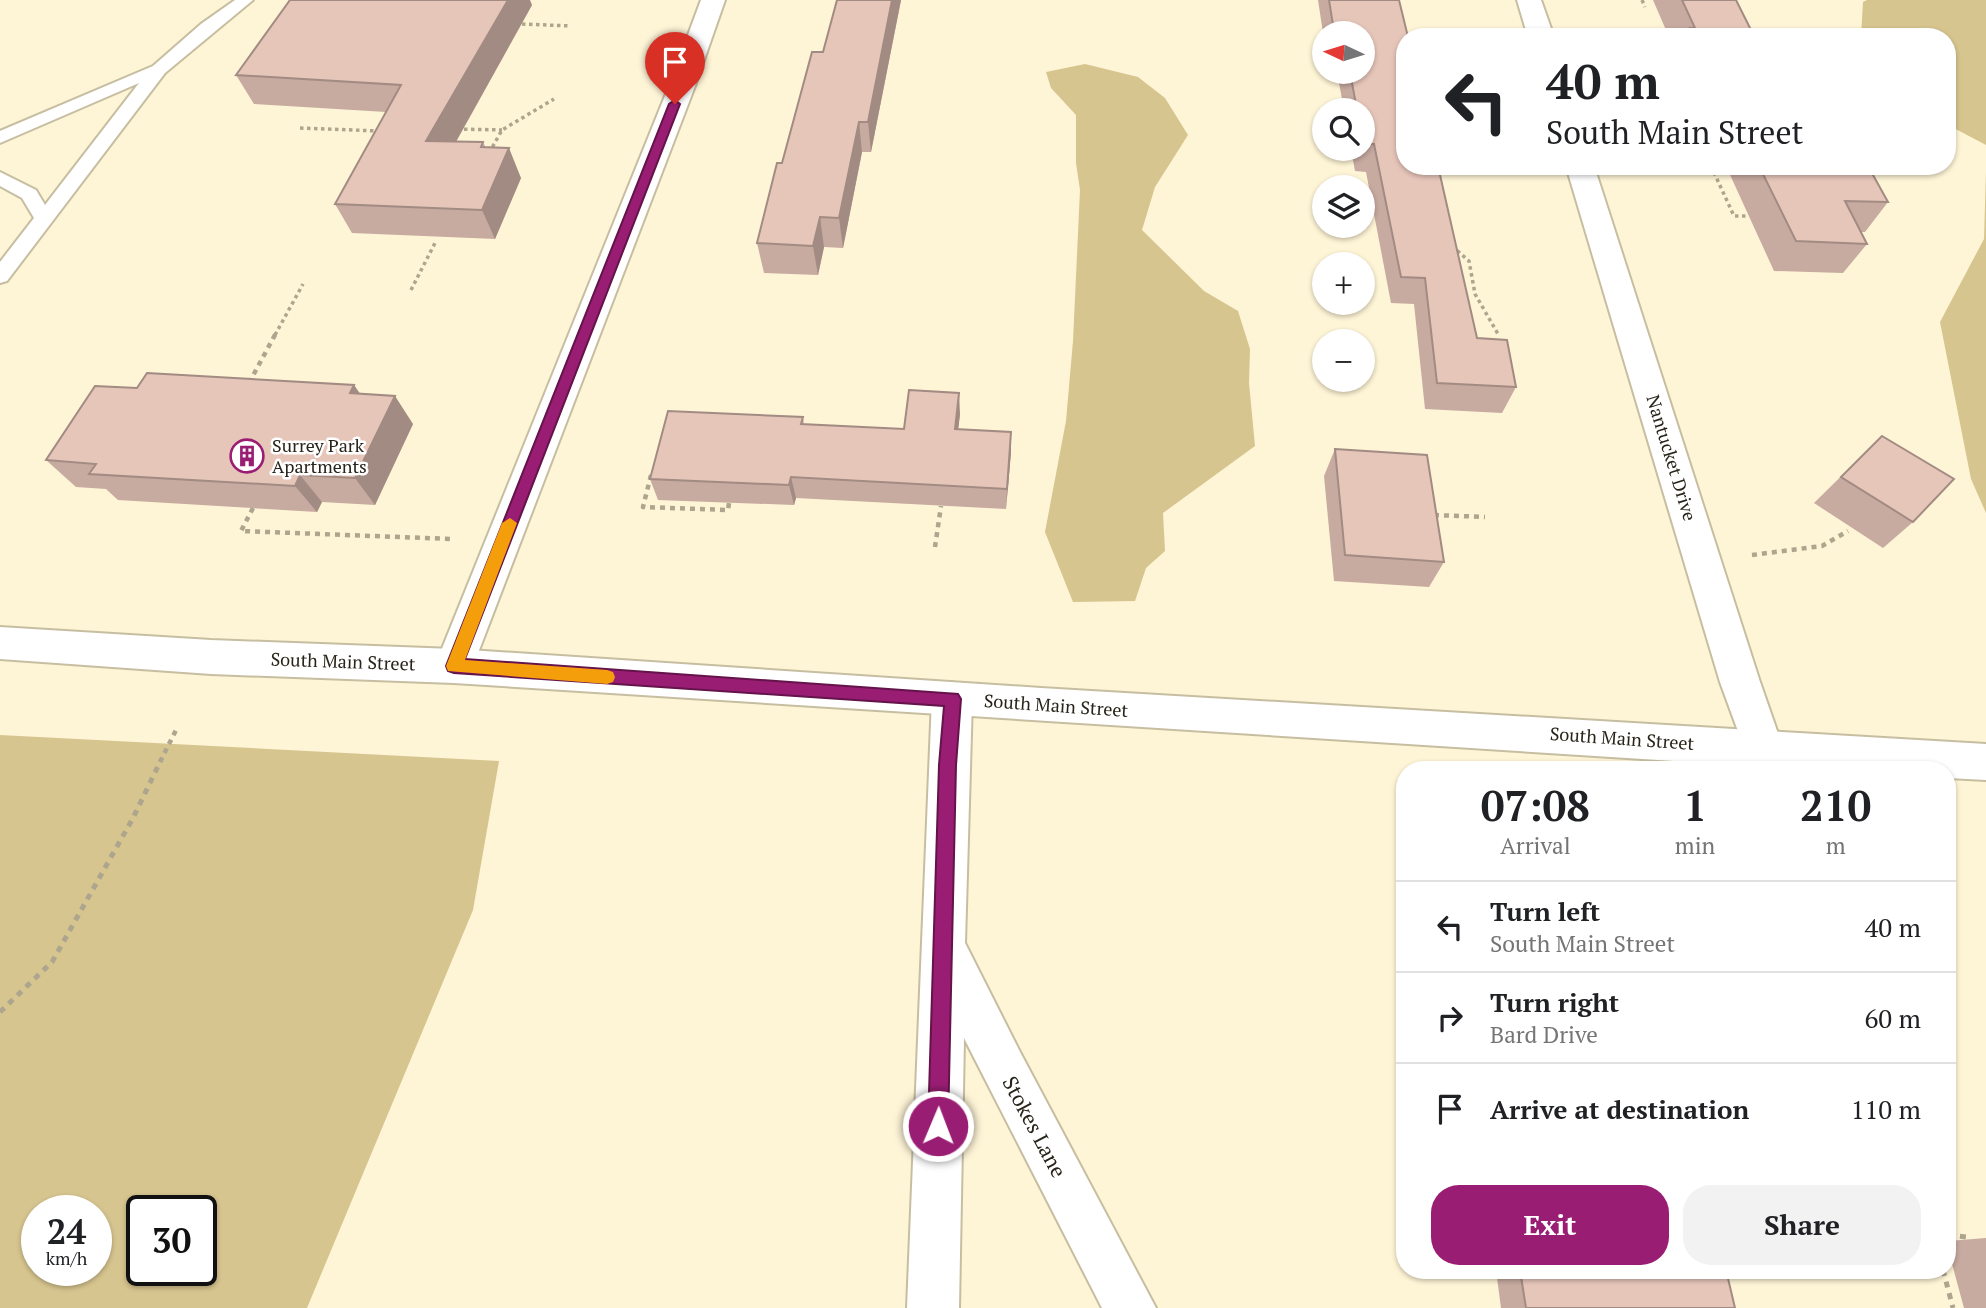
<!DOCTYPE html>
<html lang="en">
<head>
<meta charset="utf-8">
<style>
	:root { --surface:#fff; --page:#f2f2f2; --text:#202124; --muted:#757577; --line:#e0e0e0; --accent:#9a1d74 }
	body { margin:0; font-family:"PT Serif",serif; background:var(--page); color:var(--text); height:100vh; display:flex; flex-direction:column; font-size:26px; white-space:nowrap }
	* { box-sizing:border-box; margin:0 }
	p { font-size:23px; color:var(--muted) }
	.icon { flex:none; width:38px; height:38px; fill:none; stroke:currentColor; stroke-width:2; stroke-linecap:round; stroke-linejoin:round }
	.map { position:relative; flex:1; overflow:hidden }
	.side { position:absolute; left:1396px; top:761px; width:560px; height:518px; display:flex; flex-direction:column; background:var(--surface); border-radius:28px; box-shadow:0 2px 5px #0004 }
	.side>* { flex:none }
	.banner { position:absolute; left:1396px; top:28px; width:560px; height:147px; border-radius:28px; box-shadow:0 2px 5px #0004; background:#fff; color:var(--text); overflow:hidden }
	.needle { width:46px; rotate:274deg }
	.controls { position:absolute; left:1312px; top:21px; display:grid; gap:14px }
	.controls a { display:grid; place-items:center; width:63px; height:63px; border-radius:50%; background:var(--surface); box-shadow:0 2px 5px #0004; font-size:35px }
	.speed { position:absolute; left:21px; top:1195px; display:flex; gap:14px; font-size:35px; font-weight:700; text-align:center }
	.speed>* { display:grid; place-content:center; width:91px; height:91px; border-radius:50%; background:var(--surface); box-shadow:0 2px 5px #0004; line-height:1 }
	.speed small { font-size:18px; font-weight:400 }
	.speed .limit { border:4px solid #111; border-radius:10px; background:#fff; color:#111 }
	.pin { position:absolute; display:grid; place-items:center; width:60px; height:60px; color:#fff; margin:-72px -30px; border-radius:50% 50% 50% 0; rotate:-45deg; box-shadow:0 0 7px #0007 }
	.pin .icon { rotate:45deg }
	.me { position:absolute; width:77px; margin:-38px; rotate:1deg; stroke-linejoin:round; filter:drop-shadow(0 0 5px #0008) }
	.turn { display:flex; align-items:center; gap:24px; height:147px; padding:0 35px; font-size:32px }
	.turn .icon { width:91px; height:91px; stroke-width:2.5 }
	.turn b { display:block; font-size:49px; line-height:60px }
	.eta { display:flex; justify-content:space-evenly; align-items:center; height:119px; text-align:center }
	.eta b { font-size:42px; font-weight:600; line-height:49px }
	.cta { display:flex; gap:14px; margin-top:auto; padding:14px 35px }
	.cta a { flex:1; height:80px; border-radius:28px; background:var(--accent); color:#fff; font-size:28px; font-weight:600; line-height:80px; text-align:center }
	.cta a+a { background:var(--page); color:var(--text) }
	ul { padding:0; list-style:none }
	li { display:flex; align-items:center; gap:21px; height:91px; padding:0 35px; border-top:2px solid var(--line) }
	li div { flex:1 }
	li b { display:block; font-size:26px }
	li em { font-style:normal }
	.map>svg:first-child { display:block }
	.forest { fill:#d7c58f; fill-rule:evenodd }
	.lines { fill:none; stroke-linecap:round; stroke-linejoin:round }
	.service-casing { stroke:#c7bea1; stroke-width:4 }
	.minor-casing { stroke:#c7bea1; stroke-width:4 }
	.primary-casing { stroke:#c7bea1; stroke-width:4 }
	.path-far2 { stroke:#ada58e; stroke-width:3.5; stroke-dasharray:3.5 3.5; stroke-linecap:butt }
	.path-far1 { stroke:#ada58e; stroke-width:4.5; stroke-dasharray:5 5; stroke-linecap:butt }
	.path { stroke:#ada58e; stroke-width:5; stroke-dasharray:6 6; stroke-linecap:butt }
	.service { fill:#fff; fill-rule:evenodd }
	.minor { fill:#fff; fill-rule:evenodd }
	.primary { fill:#fff; fill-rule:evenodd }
	.wall { fill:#c7aaa0 }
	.shaded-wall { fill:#a28b82 }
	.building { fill:#e7c6ba; stroke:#a28b82; stroke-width:2 }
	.route { fill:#9a1d74; stroke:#64134b; stroke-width:2 }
	.slow { fill:#f59e0b }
	.labels { text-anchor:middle; stroke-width:5; stroke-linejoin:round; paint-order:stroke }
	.poi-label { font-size:18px; fill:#282419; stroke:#fff; text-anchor:start }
	.street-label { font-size:18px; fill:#282419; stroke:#fff }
	.near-street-label { font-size:21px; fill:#282419; stroke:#fff }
</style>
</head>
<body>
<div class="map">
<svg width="1986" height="1308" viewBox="0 0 1986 1308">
	<rect width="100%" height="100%" fill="#fef4d6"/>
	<!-- forest -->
	<g class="forest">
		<path d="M1867,0H1986V145L1948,125V37H1861L1863,2Z"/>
		<path d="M1085,64L1138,77L1165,98L1188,135L1155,187L1142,230L1204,291L1238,311L1250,349L1249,383L1255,446L1163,513L1165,551L1146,568L1135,601L1073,602L1045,532L1066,421L1073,341L1080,190L1076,163V115L1051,88L1046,72Z"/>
		<path d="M1986,171V513L1971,479L1940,322L1984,239Z"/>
		<path d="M0,735L499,761L473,910L307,1308H0ZM37,1211H96V1270H37ZM142,1211H201V1270H142Z"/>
	</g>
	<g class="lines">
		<defs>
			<path id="service" d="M235,0H253L165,73L7,281L0,283V262L34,218L22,198L0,186V172L36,190L45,205L139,83L0,143V131L153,66L201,24Z"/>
			<g id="minor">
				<path d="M701,0H725L695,86L473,666L468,678L454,683L440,678L435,666L669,86Z"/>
				<path d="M1517,0H1541L1554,37H1528Z"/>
				<path d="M1566,166H1594L1760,682L1783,748L1777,761L1763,766L1749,761L1720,682Z"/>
				<path d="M952,682L966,687L972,699L965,943L1020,1052L1156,1308H1102L964,1038L959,1308H907L932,699L938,687Z"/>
			</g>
			<path id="primary" d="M0,627L211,640L454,649L1041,688L1986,744V780L1948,778V770H1815L454,683L211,674L0,659Z"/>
		</defs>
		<!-- service casing -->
		<use href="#service" class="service-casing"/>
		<!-- minor casing -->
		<use href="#minor" class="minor-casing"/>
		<!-- primary casing -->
		<use href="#primary" class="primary-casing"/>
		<!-- path-far2 -->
		<g class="path-far2">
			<path d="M1642,0L1645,7"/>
			<path d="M522,24L571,26"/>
			<path d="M300,128L379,131"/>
			<path d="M457,129L502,130"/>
			<path d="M489,153L502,130L554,99"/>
			<path d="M1711,166L1734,216H1749"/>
			<path d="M1452,246L1469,261L1475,294L1498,334"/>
			<path d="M411,290L435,243"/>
			<path d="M275,335L303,284"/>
		</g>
		<!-- path-far1 -->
		<g class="path-far1">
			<path d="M249,383L276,333"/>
			<path d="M651,475L643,507L728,510L729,503"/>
			<path d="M253,508L241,531L452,539"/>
			<path d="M1434,515L1485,517"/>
			<path d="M935,547L941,506"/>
			<path d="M1752,555L1822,546L1848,531"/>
			<path d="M160,762L177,728"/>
		</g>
		<!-- path -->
		<g class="path">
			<path d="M0,1012L52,962L133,818L161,760"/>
			<path d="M1948,1235L1966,1237"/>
			<path d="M1943,1270L1953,1308"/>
		</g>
		<!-- service -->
		<use href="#service" class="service"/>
		<!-- minor -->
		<use href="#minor" class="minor"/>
		<!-- primary -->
		<use href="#primary" class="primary"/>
	</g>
	<!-- wall -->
	<g class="wall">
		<path d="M837,0H901L871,152H862L843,248L824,247L818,275L764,273L757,243L823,52Z"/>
		<path d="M1318,0H1399L1477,338L1516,387L1502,413L1425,409L1414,304L1391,303L1366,172L1355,171L1351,149H1363V110H1344L1337,72H1363V33H1325V46Z"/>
		<path d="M1653,0H1736L1751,30L1773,37H1669Z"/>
		<path d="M532,5L456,142H483L486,148L521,178L495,239L352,233L335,204L386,112L254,104L236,75Z"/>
		<path d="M1726,166H1868L1888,202L1865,232H1861L1867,244L1843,273L1774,271Z"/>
		<path d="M354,385L360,394L413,424L375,505L322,502L317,512L118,500L106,489L76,487L46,460L137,388Z"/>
		<path d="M960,414L958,429L1011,432V452L1006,509L796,498L794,505L658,500L650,479L803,417L804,424L904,429Z"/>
		<path d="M1882,436L1913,522L1883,548L1814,503Z"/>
		<path d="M1335,449L1444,562L1429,587L1334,581L1324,476Z"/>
		<path d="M1986,1238V1308H1964L1948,1249V1241Z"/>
		<path d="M1496,1270H1726L1735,1308H1501Z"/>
	</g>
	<!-- shaded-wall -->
	<g class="shaded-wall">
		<path d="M508,0H530L532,5L440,170L426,141Z"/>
		<path d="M892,0H901L871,152L868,122Z"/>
		<path d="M859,122L862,152L843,248L839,218Z"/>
		<path d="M509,148L521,178L495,239L482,210Z"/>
		<path d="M820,217L824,247L818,275L813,246Z"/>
		<path d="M354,385L373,413L350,393Z"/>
		<path d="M959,393L960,414L956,449L955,429Z"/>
		<path d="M395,396L413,424L375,505L355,478Z"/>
		<path d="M1011,432V452L1006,509L1007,489Z"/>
		<path d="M300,475L322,502L317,512L295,486Z"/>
		<path d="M791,477L796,498L794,505L789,485Z"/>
	</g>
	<!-- building -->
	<g class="building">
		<path d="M290,0H508L426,141L483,142L481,147L509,148L482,210L335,204L401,85L236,75Z"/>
		<path d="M837,0H892L868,122H859L839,218L820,217L813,246L757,243L777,163H782L812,52H823Z"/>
		<path d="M1329,0H1399L1408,37H1405V166H1438L1477,338L1507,340L1516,387L1437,383L1425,278L1401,277L1374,144H1364L1363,110H1357L1350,72H1363V33H1343L1341,26L1333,25Z"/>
		<path d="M1682,0H1736L1751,30L1771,31L1773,37H1694L1690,28H1695Z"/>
		<path d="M1759,166H1868L1888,202L1845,201L1867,244L1796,241Z"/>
		<path d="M147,373L354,385L350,393L395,396L355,478L300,475L295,486L89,474L96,464L46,460L95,386L137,388Z"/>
		<path d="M909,390L959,393L955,429L1011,432L1007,489L791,477L789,485L650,479L668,411L803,417L801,424L904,429Z"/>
		<path d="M1882,436L1954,479L1913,522L1841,477Z"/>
		<path d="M1335,449L1427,455L1444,562L1345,555Z"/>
		<path d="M1520,1270H1726L1735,1308H1526Z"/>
	</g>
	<!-- route -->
	<path class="route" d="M675,100L680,104L465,659L958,694L961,699L956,765L948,1126L945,1133L938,1136L931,1133L928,1126L939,765L944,706L454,673L448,671L446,666L669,104Z"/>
	<!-- slow -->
	<path class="slow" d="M510,518L517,523L465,660L607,670L613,672L615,677L613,682L607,684L448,671L446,666L502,523Z"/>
	<!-- icons -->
	<defs>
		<symbol id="building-ring" viewBox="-11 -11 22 22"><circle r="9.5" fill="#fff" stroke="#9a1d74" stroke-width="1.5"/><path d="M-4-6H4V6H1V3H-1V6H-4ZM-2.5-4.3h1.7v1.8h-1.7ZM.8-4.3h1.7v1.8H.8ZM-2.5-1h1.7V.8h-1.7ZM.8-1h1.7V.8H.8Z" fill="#9a1d74"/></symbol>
	</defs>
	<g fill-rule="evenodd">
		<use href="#building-ring" x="228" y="437" width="38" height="38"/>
	</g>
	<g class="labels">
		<!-- poi labels -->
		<g class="poi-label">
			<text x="272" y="452">Surrey Park<tspan x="272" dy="21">Apartments</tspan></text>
		</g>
		<!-- street labels -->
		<g class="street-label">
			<text transform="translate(1671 458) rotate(73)" y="6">Nantucket Drive</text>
			<text transform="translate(343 662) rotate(2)" y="6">South Main Street</text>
			<text transform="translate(1056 706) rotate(4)" y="6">South Main Street</text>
			<text transform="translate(1622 739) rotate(4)" y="6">South Main Street</text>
		</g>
		<!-- near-street labels -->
		<g class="near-street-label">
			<text transform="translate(1034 1127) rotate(62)" y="7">Stokes Lane</text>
		</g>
	</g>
</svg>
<div class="controls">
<a><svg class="needle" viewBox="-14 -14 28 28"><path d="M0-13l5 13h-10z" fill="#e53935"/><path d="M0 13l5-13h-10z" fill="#757577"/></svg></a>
<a><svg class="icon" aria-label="search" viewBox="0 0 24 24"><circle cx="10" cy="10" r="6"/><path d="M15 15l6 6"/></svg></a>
<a><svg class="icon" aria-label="layers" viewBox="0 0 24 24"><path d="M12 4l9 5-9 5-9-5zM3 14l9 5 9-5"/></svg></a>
<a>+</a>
<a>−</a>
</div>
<div class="speed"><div>24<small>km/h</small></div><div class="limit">30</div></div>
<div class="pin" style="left:675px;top:104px;background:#d93025"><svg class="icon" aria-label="arrive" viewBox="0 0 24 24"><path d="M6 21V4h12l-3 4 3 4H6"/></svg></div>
<svg class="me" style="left:938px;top:1126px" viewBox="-20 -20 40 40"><circle r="17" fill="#9a1d74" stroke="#fff" stroke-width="3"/><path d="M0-11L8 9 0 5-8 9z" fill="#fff"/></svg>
<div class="banner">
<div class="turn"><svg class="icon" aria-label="left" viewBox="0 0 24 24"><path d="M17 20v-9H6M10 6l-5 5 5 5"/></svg><div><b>40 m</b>South Main Street</div></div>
</div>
<section class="side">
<div class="eta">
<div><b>07:08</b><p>Arrival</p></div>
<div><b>1</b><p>min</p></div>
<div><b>210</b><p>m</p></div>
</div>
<ul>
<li><svg class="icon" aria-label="left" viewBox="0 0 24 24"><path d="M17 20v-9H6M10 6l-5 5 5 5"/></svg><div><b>Turn left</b><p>South Main Street</p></div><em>40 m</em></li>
<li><svg class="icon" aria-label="right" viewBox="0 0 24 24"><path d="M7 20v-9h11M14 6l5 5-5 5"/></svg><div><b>Turn right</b><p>Bard Drive</p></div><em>60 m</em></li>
<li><svg class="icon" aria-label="arrive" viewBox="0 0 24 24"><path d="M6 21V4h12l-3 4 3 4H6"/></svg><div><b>Arrive at destination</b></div><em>110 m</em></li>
</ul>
<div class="cta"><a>Exit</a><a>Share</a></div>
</section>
</div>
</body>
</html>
